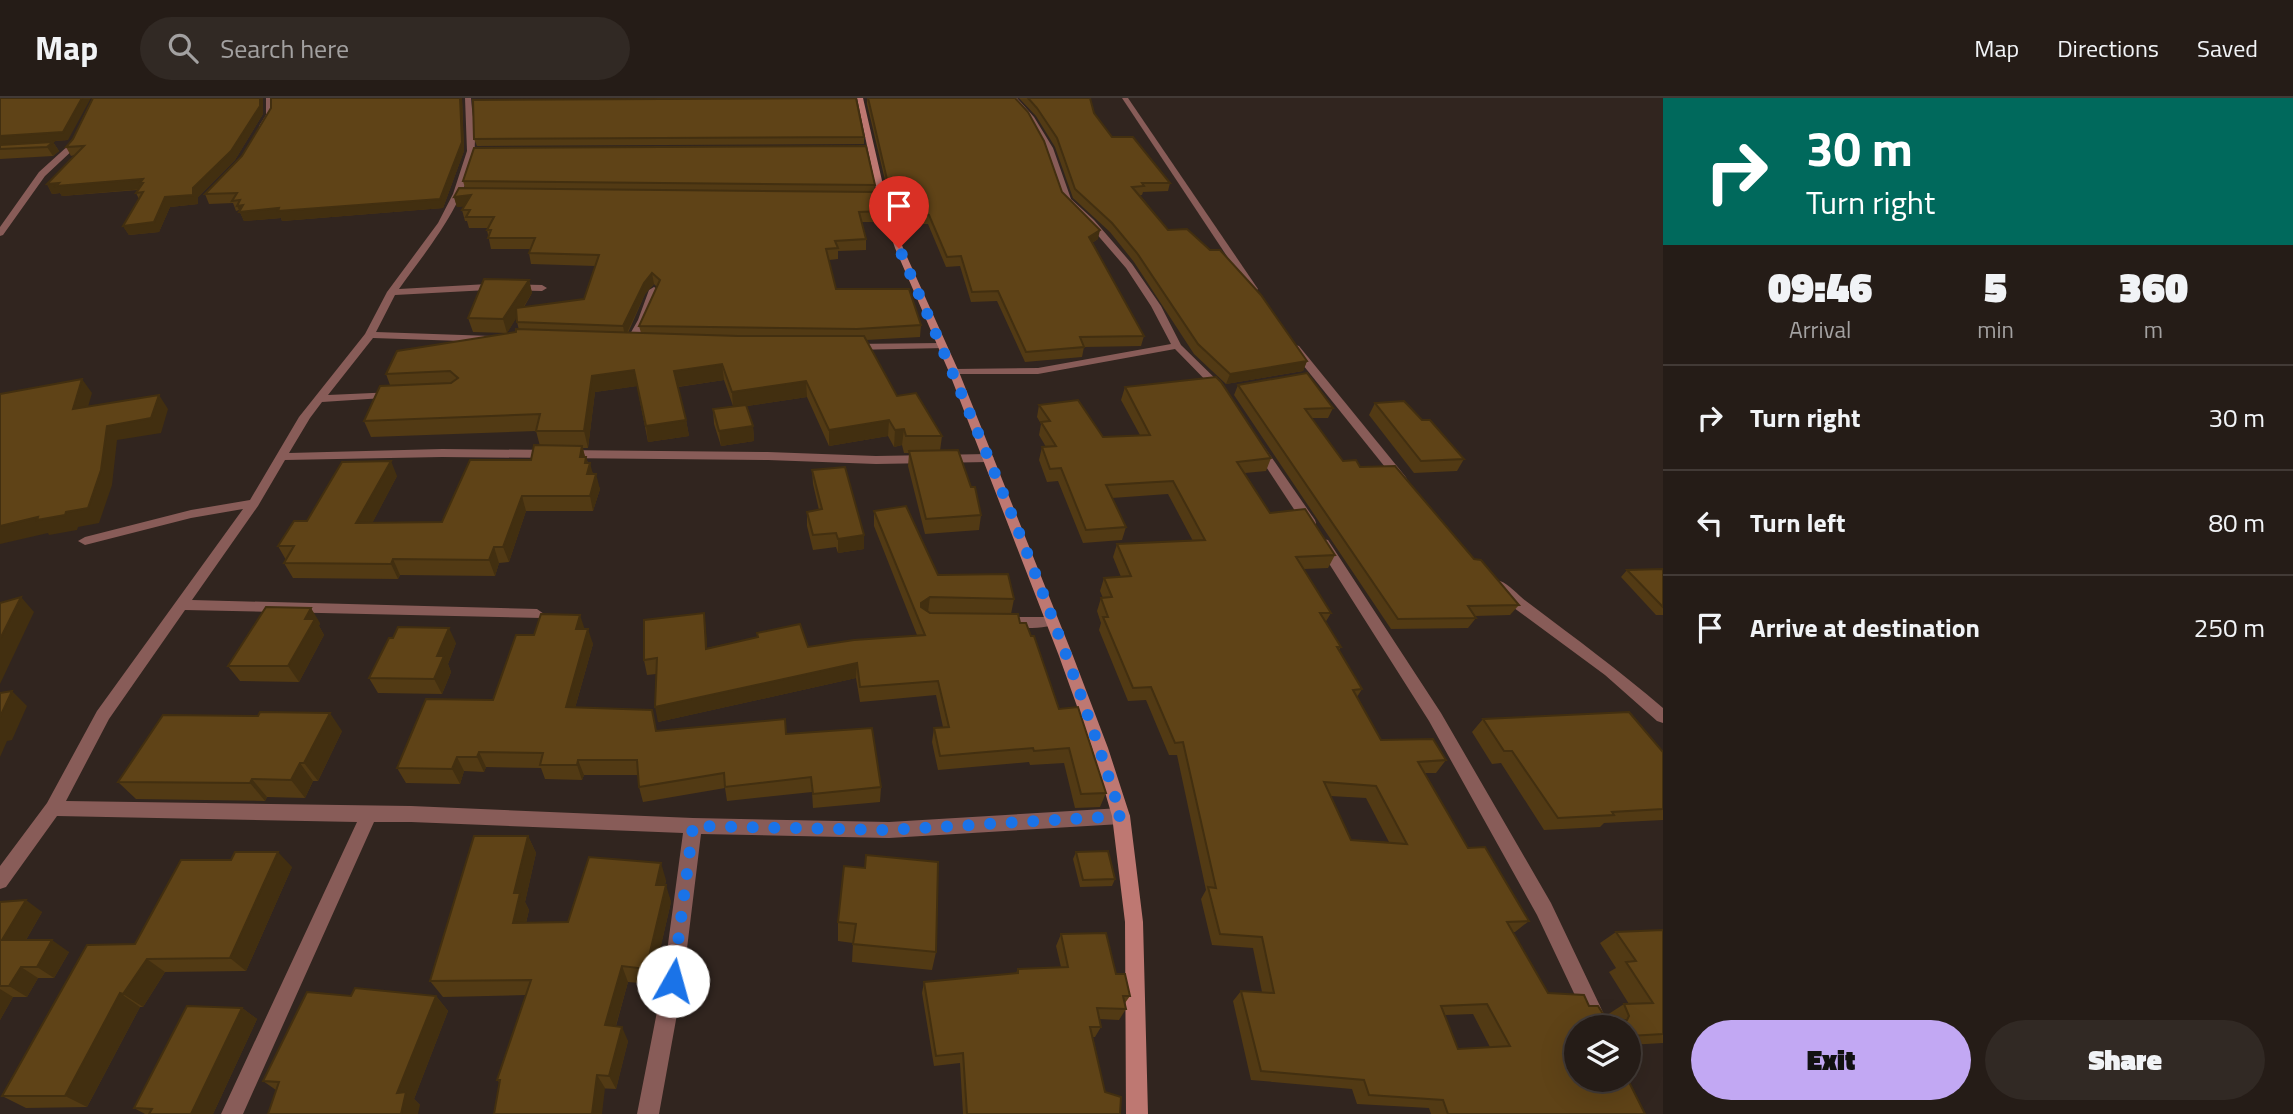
<!DOCTYPE html>
<html lang="en">
<head>
<meta charset="utf-8">
<style>
	:root { --surface:#251c17; --page:#312924; --text:#f1f3f6; --muted:#a3a1a1; --line:#423a36; --accent:#c2a8f3 }
	body { margin:0; font-family:"Titillium Web",sans-serif; background:var(--page); color:var(--text); height:100vh; display:flex; flex-direction:column; font-size:26px; white-space:nowrap }
	* { box-sizing:border-box; margin:0 }
	p { font-size:23px; color:var(--muted) }
	.icon { flex:none; width:38px; height:38px; fill:none; stroke:currentColor; stroke-width:2; stroke-linecap:round; stroke-linejoin:round }
	.map { position:relative; flex:1; overflow:hidden }
	.sheet { display:flex; flex-direction:column; background:var(--surface); width:630px }
	.sheet>* { flex:none }
	.guide { background:#00695c; color:#fff; overflow:hidden }
	.tools { position:absolute; left:1564px; top:917px; display:grid; gap:14px }
	.tools a { display:grid; place-items:center; width:77px; height:77px; border-radius:50%; background:var(--surface); box-shadow:0 7px 28px #0002,0 0 0 2px var(--line); font-size:35px }
	.pin { position:absolute; display:grid; place-items:center; width:60px; height:60px; color:#fff; margin:-72px -30px; border-radius:50% 50% 50% 0; rotate:-45deg; box-shadow:0 0 7px #0007 }
	.pin .icon { rotate:45deg }
	.me { position:absolute; width:77px; margin:-38px; rotate:7deg; stroke-linejoin:round; filter:drop-shadow(0 0 5px #0008) }
	.turn { display:flex; align-items:center; gap:24px; height:147px; padding:0 28px; font-size:32px }
	.turn .icon { width:91px; height:91px; stroke-width:2.5 }
	.turn b { display:block; font-size:49px; line-height:60px }
	.eta { display:flex; justify-content:space-evenly; align-items:center; height:119px; text-align:center }
	.eta b { font-size:42px; font-weight:800; line-height:49px }
	.cta { display:flex; gap:14px; margin-top:auto; padding:14px 28px }
	.cta a { flex:1; height:80px; border-radius:42px; background:var(--accent); color:#111; font-size:28px; font-weight:800; line-height:80px; text-align:center }
	.cta a+a { background:var(--page); color:var(--text) }
	ul { padding:0; list-style:none }
	li { display:flex; align-items:center; gap:21px; height:105px; padding:0 28px; border-top:2px solid var(--line) }
	li div { flex:1 }
	li b { display:block; font-size:26px }
	li em { font-style:normal }
	header { display:flex; align-items:center; gap:42px; box-sizing:border-box; height:98px; padding:0 35px; background:var(--surface); border-bottom:2px solid var(--line) }
	header strong { font-size:33px }
	nav { display:flex; gap:38px; margin-inline-start:auto; font-size:24px }
	.search { width:490px; height:63px; background:var(--page); display:flex; align-items:center; gap:18px; box-sizing:border-box; padding:0 24px; border-radius:38px; color:var(--muted); font-size:26px }
	main { display:flex; flex:1; min-height:0 }
	.map>svg:first-child { display:block }
	.lines { fill:none; stroke-linecap:round; stroke-linejoin:round }
	.minor { fill:#885c58; fill-rule:evenodd }
	.secondary { fill:#be7872; fill-rule:evenodd }
	.wall { fill:#523a14; fill-rule:evenodd }
	.shaded-wall { fill:#422f10 }
	.building { fill:#5f4317; stroke:#422f10; stroke-width:2; fill-rule:evenodd }
	.route { stroke:#1a73e8; stroke-width:12; stroke-dasharray:0 21.6 }
</style>
</head>
<body>
<header>
<strong>Map</strong>
<div class="search"><svg class="icon" aria-label="search" viewBox="0 0 24 24"><circle cx="10" cy="10" r="6"/><path d="M15 15l6 6"/></svg>Search here</div>
<nav><a>Map</a><a>Directions</a><a>Saved</a></nav>
</header>
<main>
<div class="map">
<svg width="1663" height="1016" viewBox="0 0 1663 1016">
	<rect width="100%" height="100%" fill="#31251f"/>
	<g class="lines">
		<!-- minor -->
		<g class="minor">
			<path d="M266,0H272V17L262,30L259,28L266,17Z"/>
			<path d="M465,0H471C472,17 477,38 474,54C466,106 429,149 399,191L488,186L542,187L547,190L542,193L488,192L395,197L376,234L491,238L496,241L491,244L373,240L328,297L395,294L400,297L399,299L322,304L310,320L289,355L442,351L768,354L876,358L988,356L994,360L988,364L876,366L768,362L442,359L285,362L258,408L192,502L537,511L544,516L542,520L185,512L109,621L66,703L411,708L693,720L889,724L1121,710L1127,713L1130,718L1127,723L1121,726L889,740L701,736L683,883L659,1016H637L663,883L683,735L411,724H374L243,1016H221L357,724L57,718L6,789L0,791V768L47,705L97,613L243,411L191,420L85,447L78,443L85,439L191,412L250,402L299,319L365,236L387,194L438,125L453,96L467,53Z"/>
			<path d="M1010,0H1017L1034,19L1053,50L1071,101L1094,122L1132,166L1161,208L1181,247L1227,292V296H1219L1175,251L1038,276H950L949,274L954,271L1038,270L1171,246L1151,208L1126,170L1088,126L1063,102L1045,50L1029,21Z"/>
			<path d="M1122,0H1128L1258,191L1256,193H1250Z"/>
			<path d="M75,38L80,39L76,49L45,78L3,137L0,138V129L39,74L70,46Z"/>
			<path d="M654,189L659,192L648,222L634,247H626L625,245L638,222L649,192Z"/>
			<path d="M941,245L946,248L945,250L851,252L846,249L851,246Z"/>
			<path d="M1295,247L1299,248L1405,378L1407,381L1405,384H1397L1291,252L1290,250Z"/>
			<path d="M1259,346L1263,347L1315,422L1316,425L1315,428H1305L1253,349Z"/>
			<path d="M1323,441L1328,442L1441,615L1551,805L1610,929H1590L1537,817L1429,623L1316,445Z"/>
			<path d="M1500,483C1511,487 1520,500 1530,506C1575,540 1620,573 1663,610V625L1657,623L1605,577L1510,507L1493,488Z"/>
			<path d="M1001,519H1052L1059,524C1052,532 1001,532 994,524Z"/>
		</g>
		<!-- secondary -->
		<path class="secondary" d="M857,0H863L886,100L903,150L959,274L1073,558L1108,650L1130,718L1143,824L1148,1016H1126L1125,824L1112,718L1092,650L1059,558L949,274L895,150L878,100Z"/>
	</g>
	<!-- wall -->
	<g class="wall">
		<path d="M0,0L68,42L1,47L53,44L59,53L53,58L0,61Z"/>
		<path d="M263,0V16L235,62L198,99V106L170,109L159,134L129,137L123,128L139,101L136,95L138,92L62,98L60,95L52,96L47,86L75,57L71,58L66,49L73,41Z"/>
		<path d="M271,0H462L464,53L443,110L282,123L281,120L244,123L239,112L236,113L233,105L209,106L205,96L242,58L271,10Z"/>
		<path d="M867,0L1062,94L1098,141L1092,145L1144,238L1141,248L1084,249L1082,259L1025,264L997,203L971,204L960,168L946,169L928,126H915L914,123L897,124L889,99L867,6Z"/>
		<path d="M1019,0H1090L1094,15L1112,39L1170,85L1168,93L1143,94L1142,97H1140L1168,132L1307,263L1303,273L1226,286L1194,256L1134,164L1110,134L1073,100L1055,49L1036,18Z"/>
		<path d="M864,39V46L477,48L474,41Z"/>
		<path d="M463,83L875,87L874,94L884,113L883,124H862L866,141V152L838,153V161L829,162L836,191L921,227L920,239L866,242L897,298L942,338L940,353L971,389L981,417L979,432L925,436L908,368L909,355H904L902,347L894,349L888,338L829,348L807,299L747,308L753,328L754,343L721,348L714,326L713,311L733,308L724,282L678,289L686,322L689,338L648,344L637,288L595,294L588,350H583L585,359H586L588,365L600,391L593,413H526L509,464L499,465L495,478L400,477L398,481L293,480L284,465L286,462L278,448L307,423L397,378L372,425L442,424L531,362L540,348L536,333L371,339L364,323L390,287L386,276L516,234L519,232L516,220L507,235L473,234L468,220L529,182L532,195L524,209L584,201L595,168L531,166L529,155L530,151H491L487,132L488,130H469L467,123H465L462,112L464,108L457,109L454,99L465,90ZM654,186L657,189L639,228L641,235H628L645,196Z"/>
		<path d="M1238,287L1333,310L1328,320H1312L1343,363L1360,369L1474,461L1519,507L1510,517L1475,518L1476,520L1468,530L1391,531L1234,297Z"/>
		<path d="M1125,289L1271,360L1266,373L1245,375L1270,415L1335,457L1328,470L1304,471L1331,515L1325,525L1341,549L1339,552L1362,591L1357,599L1381,642L1446,662L1436,675H1425L1468,750L1529,823L1515,834H1513L1548,895L1589,908L1607,922H1609L1607,917L1624,906H1629L1609,874L1616,870L1600,845L1616,834L1663,832V945L1629,947V929H1577L1645,1016H1431L1429,1010L1357,1006L1352,991L1251,982L1233,903L1241,893L1262,894L1253,850L1212,847L1201,801L1206,792L1177,657H1169L1146,602L1128,603L1099,532L1101,525L1097,513L1101,500H1103L1100,493L1104,480L1121,479L1113,459L1117,446L1193,443L1168,396L1112,400L1126,429L1122,442L1083,445L1058,383L1047,384L1039,362L1042,349H1046L1039,337L1041,326L1037,319L1039,307L1103,339L1140,337L1121,302ZM1330,698L1366,700L1389,744L1351,742ZM1473,916L1490,949L1458,951L1445,917Z"/>
		<path d="M1375,305L1422,322L1464,361L1457,373L1414,375L1369,317Z"/>
		<path d="M812,372L864,437V451L838,455L836,449L813,452L807,428V414L819,412L813,386Z"/>
		<path d="M874,413L938,477L1014,501L1011,516L1020,525L1059,611L1106,695L1100,709L1075,710L1064,665L1030,667L1029,664L938,672L932,644L934,630L943,629L936,597L860,604L856,580L658,624L656,576L647,577L644,562L704,515L707,550L758,539L757,535L808,549L917,537L874,428Z"/>
		<path d="M1663,471V517H1656L1621,479L1627,472Z"/>
		<path d="M320,525L319,528L324,537L299,584L240,583L228,568Z"/>
		<path d="M585,531L593,546L575,610L657,633L786,636L881,689L880,704L813,710L812,694L727,703L725,690L643,704L639,689L638,677H584L582,682L545,681L541,670L486,669L484,674L464,673L460,686L406,685L397,670L493,602L534,537Z"/>
		<path d="M456,545L448,566L451,574L442,596L378,595L369,580Z"/>
		<path d="M1483,621L1663,654V722L1604,725L1600,729L1544,732L1501,665L1492,666L1472,634Z"/>
		<path d="M342,633L318,683H313L305,700L267,699L265,703L136,701L118,684Z"/>
		<path d="M528,738L536,755L525,804L529,812L526,825L568,824L666,782L665,787L671,804L652,886L628,884L616,928L628,943L616,991L500,985L497,982L526,897L443,899L430,883Z"/>
		<path d="M1076,754L1115,781L1112,788L1080,789L1073,761Z"/>
		<path d="M292,769L246,873L165,874L143,909H140L87,1009L26,1010L2,998L135,846Z"/>
		<path d="M865,770L936,854L932,872L852,864L853,845L838,843V824Z"/>
		<path d="M0,804L42,814L26,842L69,854L54,880H38L27,899H13L0,922Z"/>
		<path d="M1061,836L1116,876L1130,898L1125,905L1126,911L1119,922L1099,921L1101,929L1095,939H1093L1105,994L1120,1016H963L960,965L934,968L922,895L924,884L1016,875L1018,871L1061,869L1056,848Z"/>
		<path d="M351,898H436L448,913L414,1001L420,1007L276,992L263,983Z"/>
		<path d="M242,910L257,921L213,1016H145L134,1010Z"/>
	</g>
	<!-- shaded-wall -->
	<g class="shaded-wall">
		<path d="M82,0H91L68,42L0,47V38Z"/>
		<path d="M260,0H263V16L235,62L198,99V106L170,109L159,134L129,137L123,128L165,99L193,90Z"/>
		<path d="M460,0H462L464,53L443,110L282,123L281,120L244,123L237,108Z"/>
		<path d="M53,44L59,53L53,58L47,49Z"/>
		<path d="M143,81V85H140L143,91L62,98L60,95L52,96L47,86Z"/>
		<path d="M471,97L474,108L457,109L454,99Z"/>
		<path d="M1100,132L1098,141L1087,148L1089,139Z"/>
		<path d="M652,175L654,186L645,196L625,239L623,228L644,185Z"/>
		<path d="M529,182L532,195L507,235L503,221Z"/>
		<path d="M1307,263L1303,273L1226,286L1230,276Z"/>
		<path d="M722,266L724,282L676,289L674,273Z"/>
		<path d="M634,272L637,288L595,294L588,350L584,333L592,278Z"/>
		<path d="M82,281L92,295L83,326L73,311Z"/>
		<path d="M806,283L807,299L733,310L732,294Z"/>
		<path d="M159,297L168,311L161,335L117,342L112,387L99,425L78,429L77,432L49,437L48,435L0,446V428L107,328Z"/>
		<path d="M686,322L689,338L648,344L646,328Z"/>
		<path d="M889,322L888,338L829,348V332Z"/>
		<path d="M753,328L754,343L721,348L719,333Z"/>
		<path d="M904,331L902,347L894,349L895,332Z"/>
		<path d="M582,348L586,362V359L589,369L590,365L594,380L590,391L580,359Z"/>
		<path d="M391,363L397,378L364,441L356,425Z"/>
		<path d="M596,376L600,391L593,413L590,398Z"/>
		<path d="M522,398L526,413L509,464L503,449Z"/>
		<path d="M864,437V451L838,455V441Z"/>
		<path d="M494,449L499,465L495,478L489,462Z"/>
		<path d="M393,461L400,477L398,481L391,466Z"/>
		<path d="M21,499L34,514L0,586V541Z"/>
		<path d="M930,499L928,514L919,520L921,505Z"/>
		<path d="M311,510L320,525L319,528L324,537L299,584L288,568L305,521Z"/>
		<path d="M704,515L706,530L708,566L706,551Z"/>
		<path d="M580,517L585,532L576,531Z"/>
		<path d="M449,530L456,545L448,566L451,574L442,596L434,581L437,558Z"/>
		<path d="M588,531L593,546L571,624L566,609Z"/>
		<path d="M857,565L856,580L658,624L655,609Z"/>
		<path d="M12,593L27,608L12,642L7,643L0,659V619Z"/>
		<path d="M330,615L342,633L318,683L304,665Z"/>
		<path d="M479,654L486,669L484,674L477,659Z"/>
		<path d="M457,659L464,673L460,686L452,671Z"/>
		<path d="M578,662L584,677L582,682L577,667Z"/>
		<path d="M300,665L313,683L305,700L291,682Z"/>
		<path d="M252,681L267,699L265,703L250,685Z"/>
		<path d="M528,738L536,755L525,804L529,812L522,841L513,825L514,795Z"/>
		<path d="M278,754L292,769L246,873L230,860Z"/>
		<path d="M661,765L666,782L661,804L656,787Z"/>
		<path d="M666,787L671,804L652,886L646,871Z"/>
		<path d="M26,802L42,814L19,854L2,842Z"/>
		<path d="M52,842L69,854L54,880L37,869Z"/>
		<path d="M147,861L165,874L143,909L123,896Z"/>
		<path d="M622,868L628,884L612,941L605,927Z"/>
		<path d="M21,869L38,880L27,899L9,888Z"/>
		<path d="M0,891L13,899L0,922Z"/>
		<path d="M120,895L140,909L87,1009L65,998Z"/>
		<path d="M436,898L448,913L414,1001L420,1007L418,1016H401L397,995Z"/>
		<path d="M242,910L257,921L213,1016H191Z"/>
		<path d="M622,929L628,943L616,991L609,978Z"/>
		<path d="M597,977L605,990L602,1016H592Z"/>
	</g>
	<!-- building -->
	<g class="building">
		<path d="M0,0H82L63,34L0,38Z"/>
		<path d="M93,0H260V8L231,53L193,90V97L165,99L154,124L123,128L143,94L136,95L143,85H140L143,81L56,88L59,85L47,86L84,48L66,49L73,41Z"/>
		<path d="M271,0H460L462,44L440,101L278,113L279,110L239,114L243,107L237,108L240,102L232,103L237,95L205,96L242,58L271,10Z"/>
		<path d="M856,0L864,39L474,41L473,2Z"/>
		<path d="M868,0H1015L1028,14L1044,43L1062,94L1100,132L1089,139L1144,238L1080,239L1084,249L1026,254L998,193L972,194L961,158L947,159L929,117H916L915,114H897L889,90Z"/>
		<path d="M1028,0H1090L1094,15L1112,39H1133L1170,85H1142L1144,88L1132,89L1168,132L1187,131L1210,152H1220L1261,197L1307,263L1230,276L1198,246L1137,155L1112,125L1075,91L1057,40L1037,10Z"/>
		<path d="M53,44L47,49L0,51V47Z"/>
		<path d="M866,48L875,87L463,83L474,50Z"/>
		<path d="M459,90L877,94L884,113L859,114L866,141L835,143L838,150L826,151L836,191H909L921,227L857,231L639,228L660,182L652,175L644,185L623,228L517,224L516,210L584,201L599,157L529,155L535,140H488L491,132H487L494,119H466L470,112H462L471,97L454,99Z"/>
		<path d="M484,181L529,182L503,221L468,220Z"/>
		<path d="M516,231L738,238H864L897,298L916,295L942,338H906L904,331L895,332L889,322L829,332L806,283L732,294L722,266L674,273L686,322L646,328L634,272L592,278L584,333H536L540,316L364,323L380,288L451,285L458,280L450,273L386,276L397,253L516,234Z"/>
		<path d="M1307,275L1333,310L1305,311L1343,363L1356,362L1360,369L1395,368L1474,461L1481,462L1519,507L1468,508L1476,520L1398,521L1238,287Z"/>
		<path d="M1216,279L1221,284L1271,360L1237,364L1270,415L1305,411L1335,457L1296,459L1331,515H1320L1341,549H1337L1362,591L1353,592L1381,642L1433,641L1446,662L1418,664L1468,750L1485,749L1529,823L1507,824L1548,895L1584,897L1589,908H1598L1607,922H1627L1629,918L1624,906L1653,905L1626,864L1636,863L1616,834L1663,832V936L1629,938V929H1577V982H1628L1645,1016H1448L1443,1002L1369,997L1364,982L1261,973L1241,893L1274,895L1262,839L1220,836L1208,789L1216,790L1183,644L1175,645L1151,589L1133,590L1103,519H1108L1101,500L1112,499L1104,480L1131,478L1117,446L1205,442L1173,383L1106,387L1126,429L1086,432L1061,370L1050,371L1042,349L1056,348L1041,324L1050,323L1039,307L1078,302L1103,339L1150,337L1125,289ZM1324,684L1376,688L1407,746L1351,742ZM1487,906L1510,948L1458,951L1441,908Z"/>
		<path d="M82,281L73,311L159,297L151,320L107,328L101,372L88,410L66,414L65,417L37,422L38,419L0,428V296Z"/>
		<path d="M1404,303L1422,322H1430L1464,361L1421,363L1375,305Z"/>
		<path d="M746,307L753,328L719,333L713,311Z"/>
		<path d="M534,347L582,348L580,359H586L585,365H590L587,376H596L590,398H522L503,449H494L489,462L393,461L391,466L284,465L294,448H278L294,423H307L342,364L391,363L356,425L442,424L470,362H531Z"/>
		<path d="M958,352L971,389H975L981,417L926,421L909,353Z"/>
		<path d="M845,369L864,437L838,441L836,435L813,437L807,414L822,411L812,372Z"/>
		<path d="M906,408L938,477L1008,476L1014,501L930,499L921,505V509L930,515L1018,516L1020,525H1026L1031,538H1034L1059,611L1078,609L1106,695L1081,696L1069,650L1034,653L1033,650L940,658L934,630L949,629L938,583L860,589L857,565L655,609L657,560L644,562V522L704,515L706,551L758,539L757,535L800,526L808,549L854,542L925,537L874,413Z"/>
		<path d="M1663,471V509L1627,472Z"/>
		<path d="M21,499L0,541V505Z"/>
		<path d="M266,509L311,510L305,521H315L288,568H228Z"/>
		<path d="M541,516L580,517L576,531H588L566,609L652,612L656,633L785,621L786,636L872,630L881,689L813,696L811,679L725,689L724,675L639,689L637,662H578L577,667H540L543,655L479,654L477,659H457L452,671L397,670L426,601L493,602L516,537H534Z"/>
		<path d="M398,529L449,530L437,558H444L434,581L369,580L389,540H393Z"/>
		<path d="M12,593L0,619V595Z"/>
		<path d="M260,614L330,615L304,665H300L291,682L252,681L250,685L118,684L163,617L258,618Z"/>
		<path d="M1629,614L1663,654V711L1612,714L1614,717L1558,720L1512,653H1504L1483,621Z"/>
		<path d="M474,738H528L514,795H520L513,825L568,824L589,759L661,765L656,787H666L646,871L622,868L605,927L622,929L609,978L597,977L592,1016H494L500,982H497L531,882L430,883Z"/>
		<path d="M1108,753L1115,781L1083,782L1076,754Z"/>
		<path d="M235,754H278L230,860L147,861L123,896L120,895L65,998H2L87,847L135,846L181,762H231Z"/>
		<path d="M866,757L938,764L936,854L853,846L856,826L838,824L844,768L865,770Z"/>
		<path d="M26,802L2,842H52L37,869H21L9,888H0V804Z"/>
		<path d="M1106,835L1116,876H1125L1130,898H1123L1126,911L1097,910L1101,929H1090L1105,994L1121,999L1120,1016H967L963,955L936,958L924,884L1018,875V871L1068,869L1061,836Z"/>
		<path d="M355,890L436,898L397,995L406,994L401,1016H268L279,984L263,983L307,894L351,898Z"/>
		<path d="M187,908L242,910L191,1016H149L152,1011L134,1010Z"/>
	</g>
	<g class="lines">
		<!-- route -->
		<path class="route" d="M673,883L693,728L888,732L1121,718C1061,524 979,336 899,150"/>
	</g>
</svg>
<div class="tools">
<a><svg class="icon" aria-label="layers" viewBox="0 0 24 24"><path d="M12 4l9 5-9 5-9-5zM3 14l9 5 9-5"/></svg></a>
</div>
<div class="pin" style="left:899px;top:150px;background:#d93025"><svg class="icon" aria-label="arrive" viewBox="0 0 24 24"><path d="M6 21V4h12l-3 4 3 4H6"/></svg></div>
<svg class="me" style="left:673px;top:883px" viewBox="-20 -20 40 40"><circle r="19" fill="#fff"/><path d="M0-13L10 11 0 6-10 11z" fill="#1a73e8"/></svg>
</div>
<section class="sheet">
<div class="guide">
<div class="turn"><svg class="icon" aria-label="right" viewBox="0 0 24 24"><path d="M7 20v-9h11M14 6l5 5-5 5"/></svg><div><b>30 m</b>Turn right</div></div>
</div>
<div class="eta">
<div><b>09:46</b><p>Arrival</p></div>
<div><b>5</b><p>min</p></div>
<div><b>360</b><p>m</p></div>
</div>
<ul>
<li><svg class="icon" aria-label="right" viewBox="0 0 24 24"><path d="M7 20v-9h11M14 6l5 5-5 5"/></svg><div><b>Turn right</b></div><em>30 m</em></li>
<li><svg class="icon" aria-label="left" viewBox="0 0 24 24"><path d="M17 20v-9H6M10 6l-5 5 5 5"/></svg><div><b>Turn left</b></div><em>80 m</em></li>
<li><svg class="icon" aria-label="arrive" viewBox="0 0 24 24"><path d="M6 21V4h12l-3 4 3 4H6"/></svg><div><b>Arrive at destination</b></div><em>250 m</em></li>
</ul>
<div class="cta"><a>Exit</a><a>Share</a></div>
</section>
</main>
</body>
</html>
